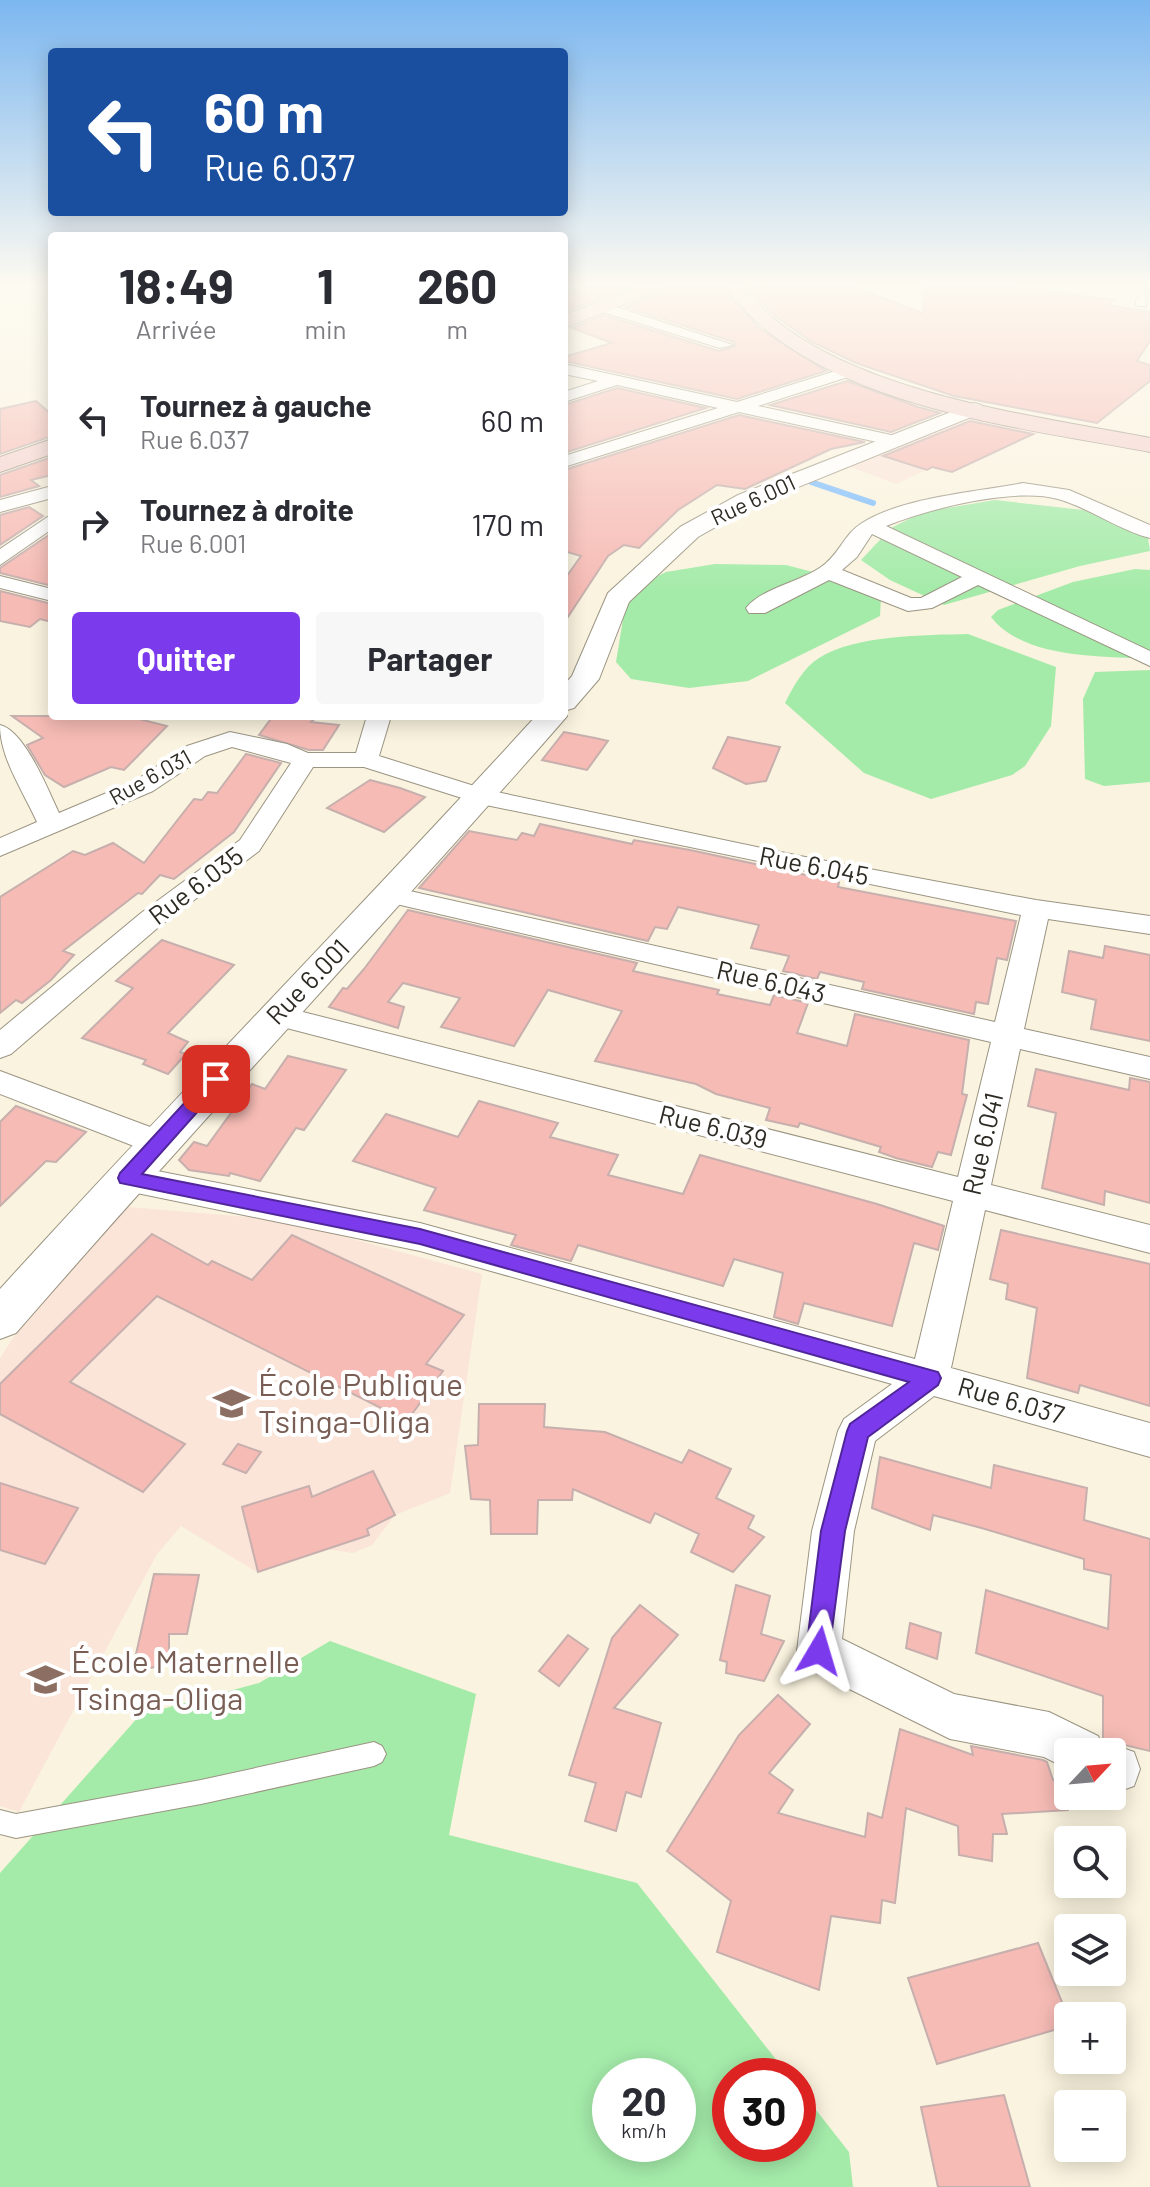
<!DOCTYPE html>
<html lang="fr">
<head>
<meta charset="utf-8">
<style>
	:root { --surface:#fff; --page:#f7f7f7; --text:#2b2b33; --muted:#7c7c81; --accent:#7c3aed }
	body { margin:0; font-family:Barlow,sans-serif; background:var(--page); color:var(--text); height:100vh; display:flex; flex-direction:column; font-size:30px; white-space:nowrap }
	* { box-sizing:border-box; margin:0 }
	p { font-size:26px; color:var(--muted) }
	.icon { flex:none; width:44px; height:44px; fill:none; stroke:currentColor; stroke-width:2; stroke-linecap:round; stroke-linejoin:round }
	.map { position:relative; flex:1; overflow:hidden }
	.sheet { position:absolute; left:48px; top:232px; width:520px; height:488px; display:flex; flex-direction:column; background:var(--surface); border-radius:8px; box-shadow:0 4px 20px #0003 }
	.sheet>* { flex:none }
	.hud { position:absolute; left:48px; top:48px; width:520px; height:168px; border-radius:8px; box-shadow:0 4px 20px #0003; background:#1a4fa0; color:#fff; overflow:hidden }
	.needle { width:52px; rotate:64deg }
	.controls { position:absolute; left:1054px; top:1738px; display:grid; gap:16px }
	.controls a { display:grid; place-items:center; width:72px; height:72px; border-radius:8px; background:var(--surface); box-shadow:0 4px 20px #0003; font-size:40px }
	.speed { position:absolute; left:592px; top:2058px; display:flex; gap:16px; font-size:40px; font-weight:700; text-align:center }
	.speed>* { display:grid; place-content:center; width:104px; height:104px; border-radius:50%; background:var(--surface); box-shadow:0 4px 20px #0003; line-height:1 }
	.speed small { font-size:20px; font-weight:400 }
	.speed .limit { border:12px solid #d22; background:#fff; color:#111 }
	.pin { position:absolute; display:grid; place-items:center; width:68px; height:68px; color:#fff; margin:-34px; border-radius:16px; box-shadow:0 4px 12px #0006 }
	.me { position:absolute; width:88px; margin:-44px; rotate:7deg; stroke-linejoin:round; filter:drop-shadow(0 0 6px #0008) }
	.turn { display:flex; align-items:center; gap:28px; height:168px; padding:0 24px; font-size:36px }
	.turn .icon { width:104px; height:104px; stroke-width:2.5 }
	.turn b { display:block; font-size:56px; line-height:68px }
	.eta { display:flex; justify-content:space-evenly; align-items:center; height:136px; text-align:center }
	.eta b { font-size:48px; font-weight:700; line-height:56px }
	.cta { display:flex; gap:16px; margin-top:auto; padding:16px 24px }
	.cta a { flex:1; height:92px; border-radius:8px; background:var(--accent); color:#fff; font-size:32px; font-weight:700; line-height:92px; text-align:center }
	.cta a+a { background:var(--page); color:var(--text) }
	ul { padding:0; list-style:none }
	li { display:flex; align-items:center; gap:24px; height:104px; padding:0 24px }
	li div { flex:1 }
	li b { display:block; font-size:30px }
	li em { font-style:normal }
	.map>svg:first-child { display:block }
	.education { fill:#fbe4d8 }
	.green { fill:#a4eba9; fill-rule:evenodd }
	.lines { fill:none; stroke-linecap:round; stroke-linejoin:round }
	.stream { stroke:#7bbcfd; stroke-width:6 }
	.building { fill:#f6bbb5; stroke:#c6afad; stroke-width:2 }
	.service-casing { stroke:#9a9482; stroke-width:2 }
	.minor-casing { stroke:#9a9482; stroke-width:2 }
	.tertiary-casing { stroke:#9a9482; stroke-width:2 }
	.secondary-casing { stroke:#9a9482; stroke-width:2 }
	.service { fill:#fff; fill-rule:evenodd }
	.minor { fill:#fff; fill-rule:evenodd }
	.tertiary { fill:#fff; fill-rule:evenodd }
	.secondary { fill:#f5d1d0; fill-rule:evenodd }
	.route { fill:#7c3aed; stroke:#51269a; stroke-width:2 }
	.labels { text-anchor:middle; stroke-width:8; stroke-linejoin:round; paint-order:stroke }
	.far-street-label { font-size:22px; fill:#2e2b24; stroke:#fff }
	.street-label { font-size:26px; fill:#2e2b24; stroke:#fff }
	.near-education-label { font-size:32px; fill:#785e54; stroke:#fff; text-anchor:start }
</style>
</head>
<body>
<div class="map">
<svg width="1150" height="2187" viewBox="0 0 1150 2187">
	<rect width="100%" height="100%" fill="#faf3df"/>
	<!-- education -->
	<g class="education">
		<path d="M985,416L1039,431L995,452L989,450L972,459L977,460L952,471L932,467L896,484L848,466L962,418Z"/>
		<path d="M128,1207L282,1220L482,1274L450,1493L395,1515L372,1545L353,1553L326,1549L257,1572L181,1526L157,1554L19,1812L0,1806V1358L27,1317Z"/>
	</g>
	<!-- green -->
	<g class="green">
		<path d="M995,500L1083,510L1147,532L1150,551L1080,566L944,605L890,580L861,560L891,528L923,512Z"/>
		<path d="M715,564L786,565L836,578L881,597L880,616L748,681L689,688L631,679L616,662L625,607L654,578L666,572Z"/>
		<path d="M1135,569L1150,570V659C1100,656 1024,659 991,617L998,610L1073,582Z"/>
		<path d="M968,634L1056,667L1051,726L1025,766L1012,775L931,799L864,773L785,703C793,687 804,667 819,658C854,635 926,635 968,634Z"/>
		<path d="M1150,670V782L1104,786L1085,779L1083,699L1095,672Z"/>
		<path d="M330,1641L476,1694L449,1835L637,1883L789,2076H730V2144H798V2087L849,2152L853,2187H0V1873L140,1715L259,1683ZM610,2076H678V2144H610Z"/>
	</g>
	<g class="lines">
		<!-- stream -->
		<path class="stream" d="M811,482L873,503"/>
	</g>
	<!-- building -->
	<g class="building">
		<path d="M584,286H632L564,312V296Z"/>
		<path d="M674,286H721L760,329L826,371L737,399L564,361V357L612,343L572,328L604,315L719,351L736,346L734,342L626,307Z"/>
		<path d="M748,286H850L923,313L925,286H1004L1114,300L1108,305L1150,312V341L1137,361L1150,365V381L1097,423L954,396L856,363L812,342L775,316Z"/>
		<path d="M847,381L918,407L940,413L891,432L770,405Z"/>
		<path d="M617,388L706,408L564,453V405Z"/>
		<path d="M36,401L52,415V436L0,454V409Z"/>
		<path d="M739,415L865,442L831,449L745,489L717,485L678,510L639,548L624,545L608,556L564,623V580L581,556L564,551V470Z"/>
		<path d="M970,421L1033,434L952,472L932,467L927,470L883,456Z"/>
		<path d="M52,457V475L31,480L39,486L0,497V475Z"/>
		<path d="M29,507L43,516L0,545V515Z"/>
		<path d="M52,533V586L0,573V568Z"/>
		<path d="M0,591L52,604V622L40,619L30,627L0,621Z"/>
		<path d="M12,716H127L167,726L124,770L111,767L64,787L45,775L27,745L43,738Z"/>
		<path d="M273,716H318L311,722L339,725L323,750H309L259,735Z"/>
		<path d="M564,732L595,738L608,741L587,770L542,760Z"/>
		<path d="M728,737L780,747L766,781L746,784L713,768Z"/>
		<path d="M246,754L281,763L234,832L174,879L160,875L142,894L138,893L63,951L74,955L51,980L22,1003L16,1000L0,1013V897L73,851L85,855L113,843L144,863L194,799L202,800L208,792L217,793Z"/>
		<path d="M370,780L400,788L425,797L384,832L327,808Z"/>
		<path d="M540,824L632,844L634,840L690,850L839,882L838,887L1016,921L1007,960L997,958L988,1004L976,1002L974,1014L862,989L864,982L820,972L817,979L783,971L789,956L751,948L759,925L678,907L667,929L655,927L648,941L419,888L469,831L517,840L522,833L534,836Z"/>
		<path d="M408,910L637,963L633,971L719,990L717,994L770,1005L774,995L808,1003L797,1033L847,1046L855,1014L969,1040L962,1094L967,1095L951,1155L938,1152L932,1167L896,1158L879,1152L881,1147L800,1123L798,1127L766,1120L770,1108L716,1094L696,1084L595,1061L622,1011L548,990L514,1046L441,1027L460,998L403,983L388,1002L404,1007L398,1028L329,1007L343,988L347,989L364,969Z"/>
		<path d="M162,940L234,965L168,1033L188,1042L180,1052L186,1054L168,1074L143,1064L146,1060L82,1038L133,988L116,981Z"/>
		<path d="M1105,946L1150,955V1041L1091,1029L1096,1000L1062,992L1069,951L1103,958Z"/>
		<path d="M288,1056L346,1070L304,1130L296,1128L260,1181L230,1173L229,1176L189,1170L179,1160L194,1142L207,1146L252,1084L265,1089Z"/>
		<path d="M1036,1069L1129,1090L1130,1078L1150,1082V1203L1105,1191L1104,1205L1042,1188L1056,1113L1028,1106Z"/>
		<path d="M479,1101L558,1123L550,1137L618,1155L608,1175L683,1194L700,1155L877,1204L944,1226L938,1250L914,1243L892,1326L804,1303L798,1324L774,1317L783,1273L734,1259L723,1286L578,1245L571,1261L511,1245L516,1235L424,1210L436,1188L353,1161L386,1114L458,1137Z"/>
		<path d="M16,1106L86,1132L56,1162L46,1161L0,1206V1122Z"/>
		<path d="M1001,1230L1150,1264V1406L1080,1385L1078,1393L1027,1378L1037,1308L1006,1299L1008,1284L990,1279Z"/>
		<path d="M152,1234L208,1265L212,1261L252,1280L292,1235L464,1315L426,1364L443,1371L407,1421L157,1296L70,1382L185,1444L143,1492L0,1414V1384Z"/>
		<path d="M479,1404H545L544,1427L605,1432L682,1463L689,1450L731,1469L716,1498L754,1516L748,1528L764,1537L733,1572L691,1552L699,1534L655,1513L650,1523L573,1489L572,1500H538L537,1534H491L490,1500L471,1499L465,1446L478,1445Z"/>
		<path d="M238,1444L261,1452L246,1473L223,1464Z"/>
		<path d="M880,1457L991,1488L994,1465L1087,1488L1084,1520L1150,1539V1751L1103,1740V1696L976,1653L986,1590L1108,1629L1111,1575L1084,1569V1559L985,1529L933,1515L930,1530L872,1508Z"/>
		<path d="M373,1471L395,1515L367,1529L369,1535L258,1572L242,1507L309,1486L312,1497Z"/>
		<path d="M0,1483L78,1508L45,1564L0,1550Z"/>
		<path d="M154,1574L199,1575L187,1634H169V1664L132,1672Z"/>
		<path d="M736,1585L770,1596L761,1634L784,1641L764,1681L726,1673L727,1662L720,1660Z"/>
		<path d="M640,1605L678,1635L614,1708L661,1723L641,1797L626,1792L616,1831L585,1821L596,1783L569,1775L612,1638Z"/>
		<path d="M910,1623L941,1633L937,1659L906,1648Z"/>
		<path d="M568,1635L588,1649L559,1686L539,1671Z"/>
		<path d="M778,1695L810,1724L769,1773L793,1790L778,1813L865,1837L868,1813L882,1818L900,1729L973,1755L971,1746L1043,1760L1047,1762L1053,1780H1068V1810L1002,1814L1007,1834H993L992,1861L959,1855L958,1826L906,1808L895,1903L882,1900L880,1923L831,1916L819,1990L717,1952L731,1901L667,1851L739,1735Z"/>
		<path d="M1038,1943L1068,2017V2026L937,2064L908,1978Z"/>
		<path d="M1004,2095L1030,2187H938L921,2107Z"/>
	</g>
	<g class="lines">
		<defs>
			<path id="service" d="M374,1742L382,1746L386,1754L382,1762L374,1766L201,1804L16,1838L0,1834V1810L16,1814L201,1780Z"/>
			<g id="minor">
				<path d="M1150,287L1146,306H1136V300Z"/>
				<path d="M600,305H610L733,345L720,348L600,311Z"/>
				<path d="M564,364L737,402L848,367L854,369V375L758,406L891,435L900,440L891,445L739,412L564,467V456L718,408L617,385L564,402V392L598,381L564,374Z"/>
				<path d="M1023,483L1069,490L1150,525V538C1118,530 1090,508 1058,499C1013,487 929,509 886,526L1150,651V666L978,585L932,608L908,611L829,580L765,613H749L746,608C762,588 800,582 821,567C839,555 844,534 862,523C903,497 976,492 1023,483ZM872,534L962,577L921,598H911L842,570L857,557Z"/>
				<path d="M52,486V498L0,512V500Z"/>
				<path d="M52,514V529L0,565V549Z"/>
				<path d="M0,576L52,589V601L0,588Z"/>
				<path d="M367,716H391L379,756L487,790L800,856L1036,900L1150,916V934L1048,919L1024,1029L1150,1057V1079L1020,1049L991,1185L1150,1225V1253L985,1210L951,1368L1150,1423V1457L934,1396L875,1441L854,1531L842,1639L954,1694L1049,1712L1098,1736L1103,1747L1112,1744L1134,1752L1140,1769L1134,1786L1117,1792L1112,1790V1752H1068V1769L1044,1757L950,1739L803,1666L797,1651L812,1531L838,1431L844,1419L892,1384L420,1251L127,1191L115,1187L110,1178L115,1169L127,1165L420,1223L915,1359L953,1201L275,1025L264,1022L260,1015L264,1008L275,1005L958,1177L991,1042L392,903L382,901L378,895L382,889L392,887L995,1022L1021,915L481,804L364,767H313L259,851L161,925L11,1054L0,1058V1030L141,913L240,840L291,763L232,747L205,756L153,791L0,856V838L37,822C23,791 0,758 0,725C25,731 48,790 59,813L135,781L187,746L230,732L287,744L308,753H356Z"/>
				<path d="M0,1071L169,1134L174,1143L169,1152L157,1155L0,1094Z"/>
			</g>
			<g id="tertiary">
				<path d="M974,403L981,405L985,409L981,413L754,505L698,537L629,602L599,679L574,708L564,711V685L572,676L608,593L680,527L738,495Z"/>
				<path d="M564,712L567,716L562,722C382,928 195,1127 16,1333L0,1339V1289C176,1095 360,909 536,716H564Z"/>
			</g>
			<g id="secondary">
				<path d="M642,286H671L564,328V315Z"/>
				<path d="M724,286H744C754,297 763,309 773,318C865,395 1035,416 1150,438V452C1014,426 812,406 724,286Z"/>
				<path d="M52,439V454L0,472V457Z"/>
			</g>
		</defs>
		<!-- service casing -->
		<use href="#service" class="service-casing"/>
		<!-- minor casing -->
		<use href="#minor" class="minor-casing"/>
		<!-- tertiary casing -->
		<use href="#tertiary" class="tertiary-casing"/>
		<!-- secondary casing -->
		<use href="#secondary" class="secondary-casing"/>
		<!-- service -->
		<use href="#service" class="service"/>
		<!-- minor -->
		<use href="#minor" class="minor"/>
		<!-- tertiary -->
		<use href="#tertiary" class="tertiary"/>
		<!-- secondary -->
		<use href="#secondary" class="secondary"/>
	</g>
	<!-- sky -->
	<linearGradient id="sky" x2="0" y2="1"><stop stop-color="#7cb7f0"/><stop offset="0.48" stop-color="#fdfaf1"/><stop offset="1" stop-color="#fdfaf1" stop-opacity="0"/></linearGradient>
	<rect width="1150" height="593" fill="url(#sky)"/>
	<!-- route -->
	<path class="route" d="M216,1073L223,1075V1083L142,1174L420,1229L938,1372L941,1378L938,1385L868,1437L845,1531L828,1660L819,1664L810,1660L806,1651L821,1531L847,1431L850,1424L909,1382L420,1244L120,1183L118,1178L120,1173L210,1075Z"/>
	<!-- icons -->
	<defs>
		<symbol id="school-bare" viewBox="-9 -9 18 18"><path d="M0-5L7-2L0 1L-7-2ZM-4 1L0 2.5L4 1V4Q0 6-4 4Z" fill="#8d6e63" stroke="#fff" stroke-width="2.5" paint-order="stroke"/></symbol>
	</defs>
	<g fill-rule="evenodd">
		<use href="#school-bare" x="206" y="1378" width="51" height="51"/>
		<use href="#school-bare" x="20" y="1654" width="51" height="51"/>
	</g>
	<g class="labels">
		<!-- far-street labels -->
		<g class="far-street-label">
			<text transform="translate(753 500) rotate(-25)" y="8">Rue 6.001</text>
			<text transform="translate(150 777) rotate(-29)" y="8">Rue 6.031</text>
		</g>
		<!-- street labels -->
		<g class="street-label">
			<text transform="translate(814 866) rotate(11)" y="9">Rue 6.045</text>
			<text transform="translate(196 886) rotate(-37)" y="9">Rue 6.035</text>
			<text transform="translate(308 982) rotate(-46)" y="9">Rue 6.001</text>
			<text transform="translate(771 982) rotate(13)" y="9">Rue 6.043</text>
			<text transform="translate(713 1127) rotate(14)" y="9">Rue 6.039</text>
			<text transform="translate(983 1144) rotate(-77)" y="9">Rue 6.041</text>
			<text transform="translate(1011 1401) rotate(16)" y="9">Rue 6.037</text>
		</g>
		<!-- near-education labels -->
		<g class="near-education-label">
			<text x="258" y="1396">École Publique<tspan x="258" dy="37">Tsinga-Oliga</tspan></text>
			<text x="71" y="1673">École Maternelle<tspan x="71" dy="37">Tsinga-Oliga</tspan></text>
		</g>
	</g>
</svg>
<div class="controls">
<a><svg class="needle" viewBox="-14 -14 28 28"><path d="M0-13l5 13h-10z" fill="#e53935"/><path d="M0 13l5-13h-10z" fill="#7c7c81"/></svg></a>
<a><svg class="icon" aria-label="search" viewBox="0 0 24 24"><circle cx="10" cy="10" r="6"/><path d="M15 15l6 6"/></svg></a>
<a><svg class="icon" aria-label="layers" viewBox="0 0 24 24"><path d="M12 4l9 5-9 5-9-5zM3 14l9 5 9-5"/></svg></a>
<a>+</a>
<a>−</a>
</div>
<div class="speed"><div>20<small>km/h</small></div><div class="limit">30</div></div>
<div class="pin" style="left:216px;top:1079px;background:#d93025"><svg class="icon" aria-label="arrive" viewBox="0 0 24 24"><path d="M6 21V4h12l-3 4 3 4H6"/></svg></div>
<svg class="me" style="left:819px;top:1651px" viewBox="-20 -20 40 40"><path d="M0-17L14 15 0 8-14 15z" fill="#7c3aed" stroke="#fff" stroke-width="4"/></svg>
<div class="hud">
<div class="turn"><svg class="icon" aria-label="left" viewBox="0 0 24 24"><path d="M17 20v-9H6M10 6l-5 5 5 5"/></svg><div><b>60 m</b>Rue 6.037</div></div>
</div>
<section class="sheet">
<div class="eta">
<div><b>18:49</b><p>Arrivée</p></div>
<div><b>1</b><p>min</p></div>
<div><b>260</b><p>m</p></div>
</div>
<ul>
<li><svg class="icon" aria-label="left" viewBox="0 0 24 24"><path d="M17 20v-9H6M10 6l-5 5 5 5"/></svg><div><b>Tournez à gauche</b><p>Rue 6.037</p></div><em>60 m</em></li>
<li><svg class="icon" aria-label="right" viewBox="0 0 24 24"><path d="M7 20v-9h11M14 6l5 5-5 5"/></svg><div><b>Tournez à droite</b><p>Rue 6.001</p></div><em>170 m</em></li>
</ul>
<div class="cta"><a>Quitter</a><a>Partager</a></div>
</section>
</div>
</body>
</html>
